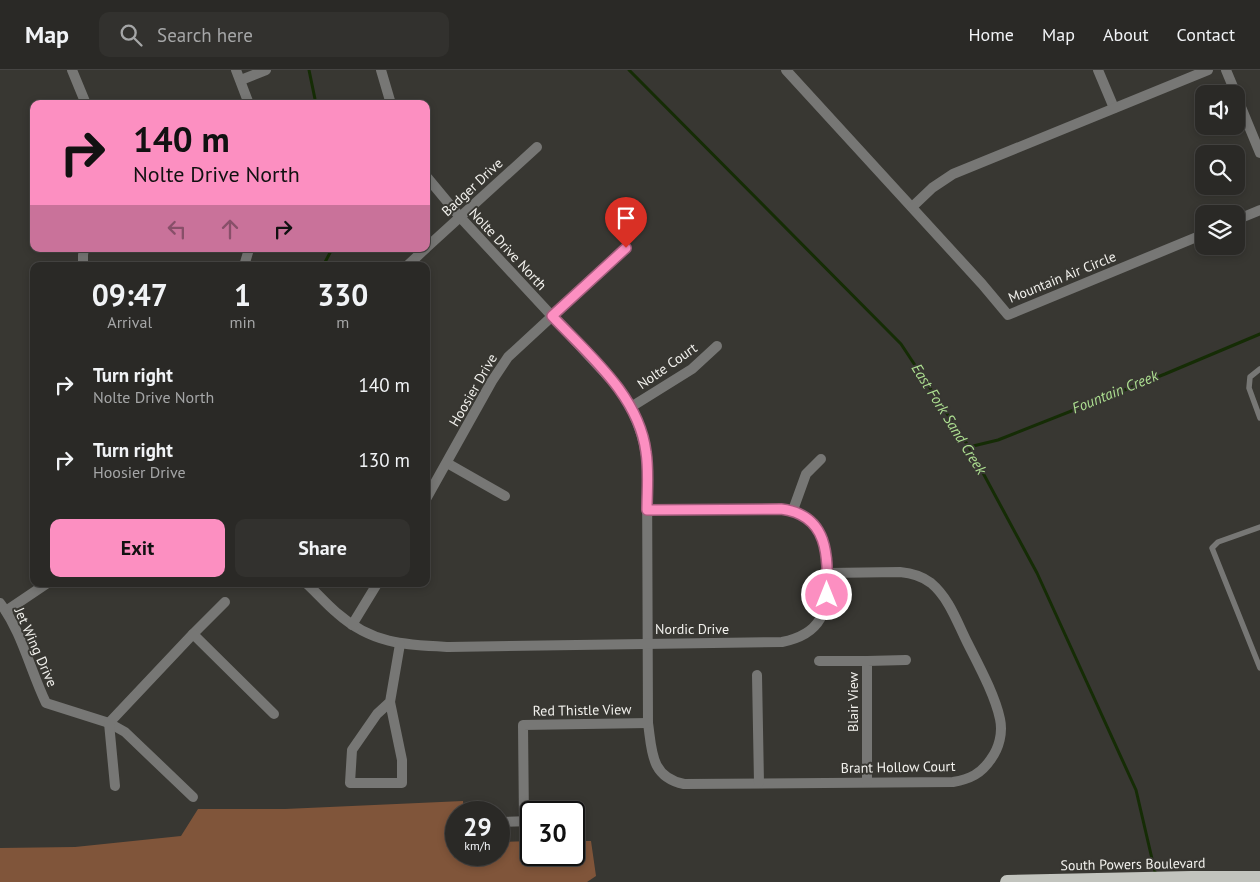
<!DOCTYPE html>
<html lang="en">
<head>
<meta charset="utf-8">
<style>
	:root { --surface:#2a2926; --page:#32312e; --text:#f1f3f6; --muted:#a5a6a7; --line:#464543; --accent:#fc8fc1 }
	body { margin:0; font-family:"PT Sans",sans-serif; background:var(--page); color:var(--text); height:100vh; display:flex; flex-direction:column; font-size:19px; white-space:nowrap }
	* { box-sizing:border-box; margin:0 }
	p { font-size:16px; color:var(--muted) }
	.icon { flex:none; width:28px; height:28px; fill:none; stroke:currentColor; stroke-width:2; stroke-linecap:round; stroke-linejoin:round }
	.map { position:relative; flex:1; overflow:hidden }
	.details { position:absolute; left:30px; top:192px; width:400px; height:325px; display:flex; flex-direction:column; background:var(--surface); border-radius:10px; box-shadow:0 2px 8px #0003,0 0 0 1px var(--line) }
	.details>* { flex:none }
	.hud { position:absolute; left:30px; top:30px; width:400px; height:152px; border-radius:10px; box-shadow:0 2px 8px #0003,0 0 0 1px var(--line); background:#fc8fc1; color:#111; overflow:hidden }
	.buttons { position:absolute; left:1195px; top:15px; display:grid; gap:10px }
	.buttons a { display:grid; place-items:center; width:50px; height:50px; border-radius:10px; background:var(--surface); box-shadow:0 2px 8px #0003,0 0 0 1px var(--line); font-size:25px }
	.speed { position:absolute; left:445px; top:731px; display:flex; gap:10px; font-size:25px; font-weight:700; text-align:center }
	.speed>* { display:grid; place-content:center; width:65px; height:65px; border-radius:50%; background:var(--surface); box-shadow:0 2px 8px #0003,0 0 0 1px var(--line); line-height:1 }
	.speed small { font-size:12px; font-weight:400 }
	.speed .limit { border:2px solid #111; border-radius:8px; background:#fff; color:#111 }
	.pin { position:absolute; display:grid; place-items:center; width:42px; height:42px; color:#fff; margin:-51px -21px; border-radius:50% 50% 50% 0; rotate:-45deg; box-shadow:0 0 5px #0007 }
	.pin .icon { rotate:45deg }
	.me { position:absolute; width:55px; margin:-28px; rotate:0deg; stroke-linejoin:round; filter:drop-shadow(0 0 4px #0008) }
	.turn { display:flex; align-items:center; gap:18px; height:105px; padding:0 20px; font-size:22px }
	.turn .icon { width:65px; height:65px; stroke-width:2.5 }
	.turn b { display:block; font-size:35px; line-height:42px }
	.lanes { display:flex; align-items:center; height:48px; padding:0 20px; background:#0003; justify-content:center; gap:25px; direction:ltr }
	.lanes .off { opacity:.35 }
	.eta { display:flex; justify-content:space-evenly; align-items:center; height:85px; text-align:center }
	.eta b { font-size:30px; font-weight:600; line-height:35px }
	.cta { display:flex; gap:10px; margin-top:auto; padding:10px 20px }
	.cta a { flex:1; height:58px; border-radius:10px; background:var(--accent); color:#111; font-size:20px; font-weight:600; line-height:58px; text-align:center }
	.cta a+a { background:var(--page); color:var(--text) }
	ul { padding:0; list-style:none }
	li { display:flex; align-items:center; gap:15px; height:75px; padding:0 20px }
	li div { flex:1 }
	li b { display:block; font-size:19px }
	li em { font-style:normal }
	header { display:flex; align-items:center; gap:30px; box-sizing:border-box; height:70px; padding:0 25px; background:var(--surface); border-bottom:1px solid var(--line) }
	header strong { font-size:24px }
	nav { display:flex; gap:28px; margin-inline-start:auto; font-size:18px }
	.search { width:350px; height:45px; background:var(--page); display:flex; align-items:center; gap:12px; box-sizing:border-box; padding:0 18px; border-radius:10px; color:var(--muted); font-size:19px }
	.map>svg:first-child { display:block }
	.green { fill:#80553a }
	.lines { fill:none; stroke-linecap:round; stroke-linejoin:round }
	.stream { stroke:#152c05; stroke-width:3 }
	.service { stroke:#777775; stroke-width:5.5 }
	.minor { stroke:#777775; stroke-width:10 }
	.trunk { stroke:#c2c4be; stroke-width:14 }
	.route-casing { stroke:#a45d7d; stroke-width:12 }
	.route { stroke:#fc8fc1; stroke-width:9 }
	.labels { text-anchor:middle; stroke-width:4; stroke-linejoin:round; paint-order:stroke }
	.street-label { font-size:14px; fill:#f2f1ed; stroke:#383732 }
	.water-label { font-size:15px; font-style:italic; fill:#addf91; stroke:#383732 }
</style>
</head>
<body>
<header>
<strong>Map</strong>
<div class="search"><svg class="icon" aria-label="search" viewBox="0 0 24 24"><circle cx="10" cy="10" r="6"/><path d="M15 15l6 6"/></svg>Search here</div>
<nav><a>Home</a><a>Map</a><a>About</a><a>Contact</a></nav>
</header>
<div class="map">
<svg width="1260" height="812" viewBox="0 0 1260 812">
	<rect width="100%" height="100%" fill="#383732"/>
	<!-- green -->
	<path class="green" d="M463,731L464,742H456V785H499V772L531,771V785H574V771H591L596,806L587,812H0V778L75,777L181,766L198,739H285Z"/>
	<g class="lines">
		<!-- stream -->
		<g class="stream">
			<path d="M309,0L316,34"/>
			<path d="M629,0L901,274L969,377L1037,503L1136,720L1156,806"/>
			<path d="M323,196L332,179"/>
			<path d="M969,377L998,370L1165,304L1260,264"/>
		</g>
		<!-- service -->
		<g class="service">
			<path d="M1260,299L1250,307L1249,318L1260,348"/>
			<path d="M1260,457L1218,472L1212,478L1260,598"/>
		</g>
		<!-- minor -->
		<g class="minor">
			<path d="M72,0L86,34"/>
			<path d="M236,0L249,34"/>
			<path d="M381,0L391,34"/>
			<path d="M786,0L982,214L1008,245L1204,164"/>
			<path d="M1098,0L1114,38"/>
			<path d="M1226,0L1236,24"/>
			<path d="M241,10L266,0"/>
			<path d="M1236,25L1260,83"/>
			<path d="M426,106L460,147L615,314C634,339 645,365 647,396L648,653C652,680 650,707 684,714L953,712C970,709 981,704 991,689C999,678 1003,663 1000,649C995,625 978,594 967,572C957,552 949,528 931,513C922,506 911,503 900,502L828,503"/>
			<path d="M912,137L932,118L953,104L1208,0"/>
			<path d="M1236,150L1260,140"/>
			<path d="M426,178L537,77"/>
			<path d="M83,196V185L84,179"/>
			<path d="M244,196L249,179"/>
			<path d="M407,196L425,179"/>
			<path d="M631,337L692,299L717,276"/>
			<path d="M447,393L505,426"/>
			<path d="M426,429L492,311L508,287L626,178"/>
			<path d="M793,440L806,404L821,389"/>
			<path d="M307,514C317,523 326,534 337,543C372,574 405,575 449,577L782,572C797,569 812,563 820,549C827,538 827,523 828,511C828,475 822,444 781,439L647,440"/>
			<path d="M0,533C22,562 30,600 46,633L109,653L125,662L193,727"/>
			<path d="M6,541L46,514"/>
			<path d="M352,555L377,514"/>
			<path d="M193,564L225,532"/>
			<path d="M819,591H867"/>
			<path d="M757,605L759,713"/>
			<path d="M390,632L377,644L352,680L350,713H402V690L390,632L400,574"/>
			<path d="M867,712V591L906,590"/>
			<path d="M115,716L109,653L193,564L274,644"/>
			<path d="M524,751L523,655L648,653"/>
			<path d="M499,752L531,751"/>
		</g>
		<!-- trunk -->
		<path class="trunk" d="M1007,812L1191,808H1260"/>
	</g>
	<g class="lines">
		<defs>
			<path id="route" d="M626,178L552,246C589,285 639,326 646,382C649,401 647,421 647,440L781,439C829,445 828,486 827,525"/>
		</defs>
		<!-- route casing -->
		<use href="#route" class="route-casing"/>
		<!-- route -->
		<use href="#route" class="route"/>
	</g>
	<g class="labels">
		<!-- street labels -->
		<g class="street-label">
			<text transform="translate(472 117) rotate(-43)" y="5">Badger Drive</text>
			<text transform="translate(508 179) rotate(47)" y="5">Nolte Drive North</text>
			<text transform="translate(1062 207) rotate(-22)" y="5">Mountain Air Circle</text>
			<text transform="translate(667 296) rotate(-35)" y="5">Nolte Court</text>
			<text transform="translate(473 320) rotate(-60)" y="5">Hoosier Drive</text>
			<text x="692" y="564">Nordic Drive</text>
			<text transform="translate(36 577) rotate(66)" y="5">Jet Wing Drive</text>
			<text transform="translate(853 632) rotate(-90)" y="5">Blair View</text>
			<text transform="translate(582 640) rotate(-1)" y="5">Red Thistle View</text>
			<text transform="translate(898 697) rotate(-1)" y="5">Brant Hollow Court</text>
			<text transform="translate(1133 794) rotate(-1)" y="5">South Powers Boulevard</text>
		</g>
		<!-- water labels -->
		<g class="water-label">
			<text transform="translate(1115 322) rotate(-22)" y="5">Fountain Creek</text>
			<text transform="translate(949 349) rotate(58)" y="5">East Fork Sand Creek</text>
		</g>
	</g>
</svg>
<div class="buttons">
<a><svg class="icon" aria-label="sound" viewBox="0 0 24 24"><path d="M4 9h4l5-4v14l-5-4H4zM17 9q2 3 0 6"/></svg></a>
<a><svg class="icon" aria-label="search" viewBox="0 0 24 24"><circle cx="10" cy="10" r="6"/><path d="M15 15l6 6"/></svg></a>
<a><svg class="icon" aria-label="layers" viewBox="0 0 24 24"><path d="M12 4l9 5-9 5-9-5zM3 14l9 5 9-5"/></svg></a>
</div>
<div class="speed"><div>29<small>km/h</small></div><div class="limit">30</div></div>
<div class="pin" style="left:626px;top:178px;background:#d93025"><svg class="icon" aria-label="arrive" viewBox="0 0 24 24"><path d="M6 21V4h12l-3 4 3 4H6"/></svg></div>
<svg class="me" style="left:827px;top:525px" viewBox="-20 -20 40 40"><circle r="17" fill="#fc8fc1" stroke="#fff" stroke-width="3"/><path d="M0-11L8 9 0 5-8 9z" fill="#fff"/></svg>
<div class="hud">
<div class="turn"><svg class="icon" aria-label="right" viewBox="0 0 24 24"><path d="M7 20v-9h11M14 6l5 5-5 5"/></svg><div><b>140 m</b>Nolte Drive North</div></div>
<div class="lanes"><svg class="icon off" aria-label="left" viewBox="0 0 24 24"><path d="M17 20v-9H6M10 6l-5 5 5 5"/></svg><svg class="icon off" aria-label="ahead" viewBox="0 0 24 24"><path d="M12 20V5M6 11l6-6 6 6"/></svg><svg class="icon" aria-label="right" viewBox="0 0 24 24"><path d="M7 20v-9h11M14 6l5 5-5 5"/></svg></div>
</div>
<section class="details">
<div class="eta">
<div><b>09:47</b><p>Arrival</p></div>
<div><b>1</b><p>min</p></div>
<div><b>330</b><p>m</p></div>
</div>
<ul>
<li><svg class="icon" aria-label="right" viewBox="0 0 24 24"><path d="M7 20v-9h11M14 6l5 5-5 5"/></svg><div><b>Turn right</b><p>Nolte Drive North</p></div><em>140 m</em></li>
<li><svg class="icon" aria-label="right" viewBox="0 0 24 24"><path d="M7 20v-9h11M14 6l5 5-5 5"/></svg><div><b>Turn right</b><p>Hoosier Drive</p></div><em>130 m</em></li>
</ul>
<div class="cta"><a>Exit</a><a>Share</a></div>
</section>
</div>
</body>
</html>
